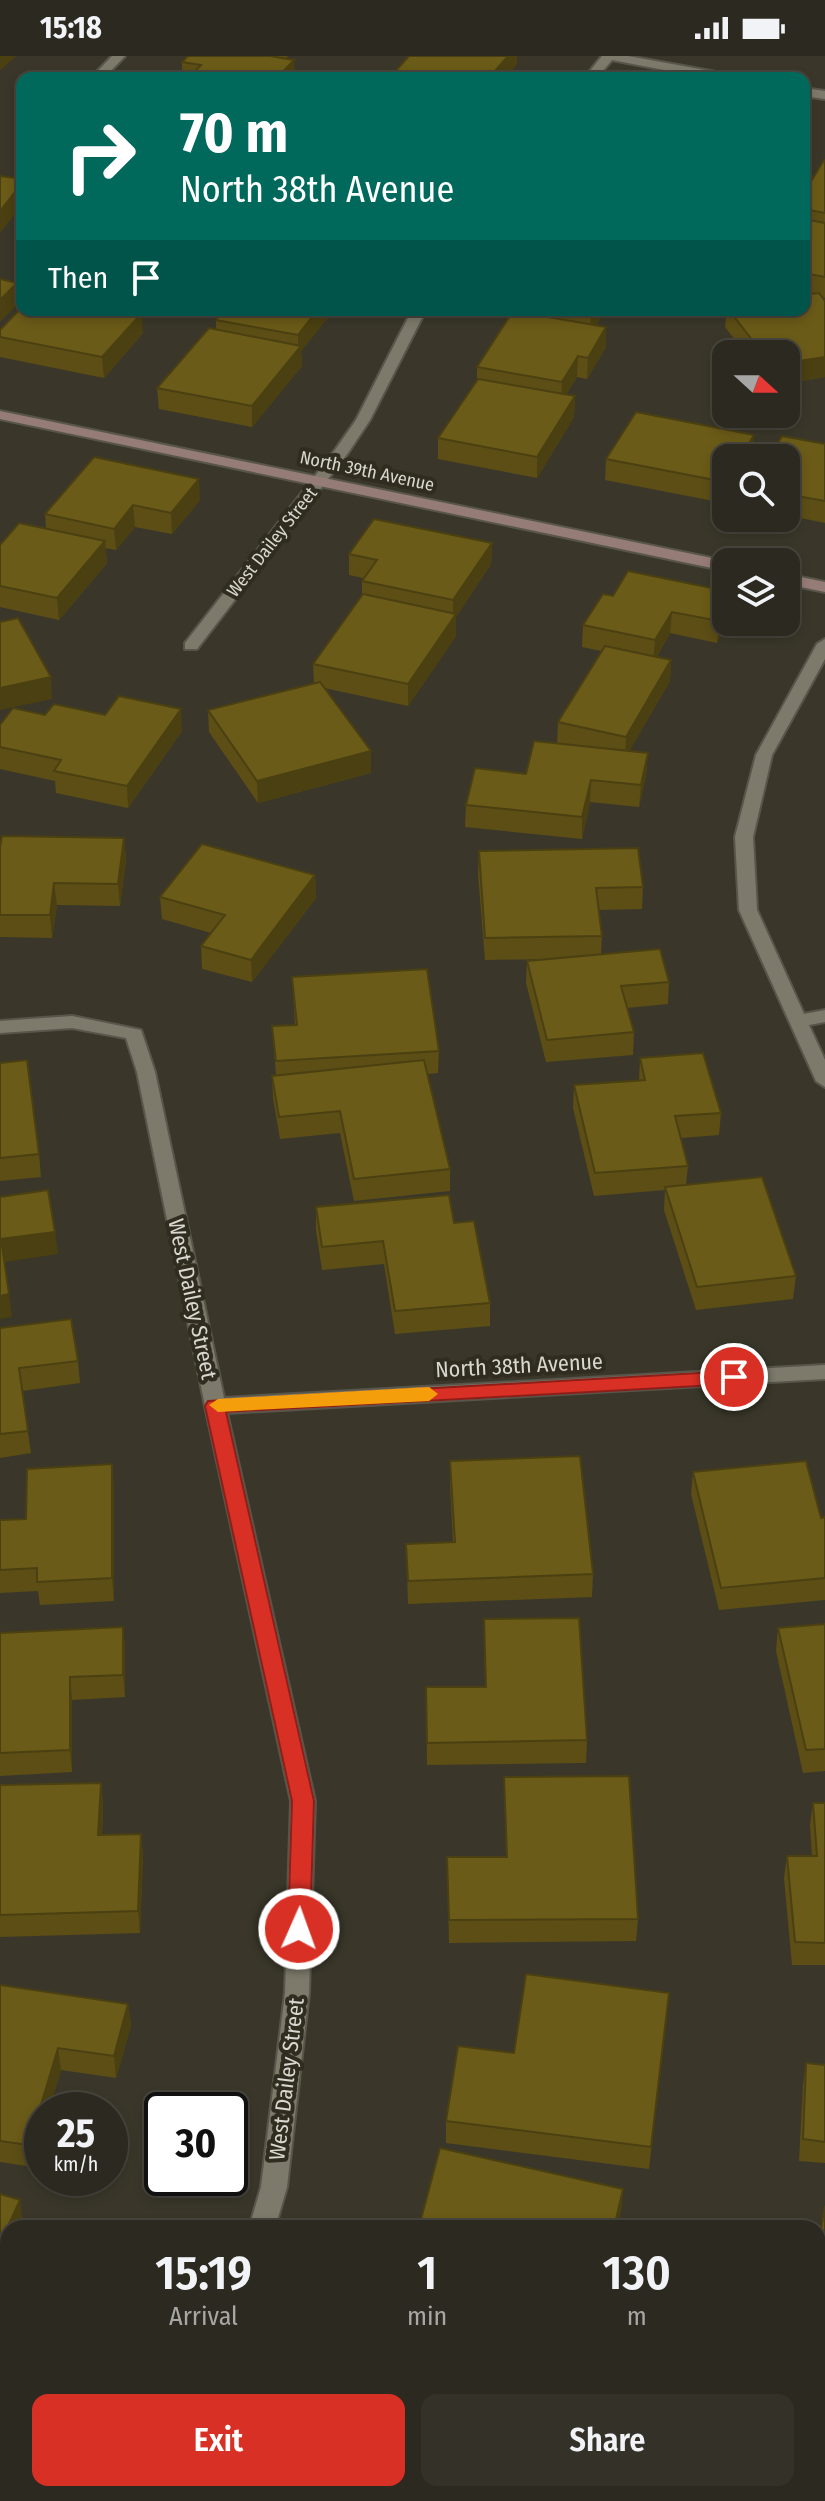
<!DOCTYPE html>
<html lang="en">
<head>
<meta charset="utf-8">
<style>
	:root { --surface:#2c2920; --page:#343129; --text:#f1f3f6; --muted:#a6a6a5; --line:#48453e; --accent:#d93025 }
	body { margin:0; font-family:"Fira Sans Condensed",sans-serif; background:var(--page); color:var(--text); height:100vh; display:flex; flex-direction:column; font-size:30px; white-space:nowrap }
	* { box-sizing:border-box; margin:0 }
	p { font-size:26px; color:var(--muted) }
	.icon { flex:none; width:44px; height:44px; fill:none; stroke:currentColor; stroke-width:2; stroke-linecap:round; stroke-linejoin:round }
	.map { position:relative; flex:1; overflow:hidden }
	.details { position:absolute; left:0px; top:2164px; width:826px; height:282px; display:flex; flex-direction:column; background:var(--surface); border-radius:24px 24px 0 0; box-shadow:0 4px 12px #0003,0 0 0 2px var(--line) }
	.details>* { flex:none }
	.hud { position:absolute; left:16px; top:16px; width:794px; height:244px; border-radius:16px; box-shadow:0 4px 12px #0003,0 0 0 2px var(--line); background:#00695c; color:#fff; overflow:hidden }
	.needle { width:52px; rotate:111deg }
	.fabs { position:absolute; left:712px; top:284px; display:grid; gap:16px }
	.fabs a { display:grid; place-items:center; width:88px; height:88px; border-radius:16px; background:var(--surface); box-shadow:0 4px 12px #0003,0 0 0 2px var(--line); font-size:40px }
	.speed { position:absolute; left:24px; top:2036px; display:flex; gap:16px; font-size:40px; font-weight:700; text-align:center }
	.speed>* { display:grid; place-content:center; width:104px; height:104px; border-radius:50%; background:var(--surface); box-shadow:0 4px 12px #0003,0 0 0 2px var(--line); line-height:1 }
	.speed small { font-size:20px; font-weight:400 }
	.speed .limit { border:4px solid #111; border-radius:12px; background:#fff; color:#111 }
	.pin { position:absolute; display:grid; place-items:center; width:68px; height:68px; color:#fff; margin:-34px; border:4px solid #fff; border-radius:50%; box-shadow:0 2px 8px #0007 }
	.me { position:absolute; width:88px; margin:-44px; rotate:2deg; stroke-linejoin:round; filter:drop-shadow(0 0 6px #0008) }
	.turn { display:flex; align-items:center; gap:28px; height:168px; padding:0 32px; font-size:36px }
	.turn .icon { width:104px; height:104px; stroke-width:2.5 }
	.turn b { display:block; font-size:56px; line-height:68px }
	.then { display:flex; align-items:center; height:76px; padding:0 32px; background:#0003; gap:16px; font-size:30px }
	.eta { display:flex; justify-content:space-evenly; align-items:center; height:136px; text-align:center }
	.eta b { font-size:48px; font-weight:600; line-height:56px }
	.primary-button { display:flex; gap:16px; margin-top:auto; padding:16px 32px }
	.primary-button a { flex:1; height:92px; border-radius:16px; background:var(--accent); color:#fff; font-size:32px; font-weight:600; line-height:92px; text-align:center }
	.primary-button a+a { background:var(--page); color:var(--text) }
	.status { display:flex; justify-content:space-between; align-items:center; height:56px; padding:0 40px; background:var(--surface); direction:ltr }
	.status svg { height:22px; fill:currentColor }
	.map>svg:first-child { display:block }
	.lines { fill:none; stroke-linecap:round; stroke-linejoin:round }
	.street-casing { stroke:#58564b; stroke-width:4 }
	.secondary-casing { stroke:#58564b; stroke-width:4 }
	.street { fill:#7e7a6b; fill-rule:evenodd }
	.secondary { fill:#967c76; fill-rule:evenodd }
	.wall { fill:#5c4e15 }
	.shaded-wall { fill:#4b4011 }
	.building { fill:#6b5b18; stroke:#4b4011; stroke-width:2 }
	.route { fill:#d93025; stroke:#8d1f18; stroke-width:2 }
	.slow { fill:#f59e0b }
	.labels { text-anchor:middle; stroke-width:8; stroke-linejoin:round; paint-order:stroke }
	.far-street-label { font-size:18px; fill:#d9d7cf; stroke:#302d20 }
	.street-label { font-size:22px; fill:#d9d7cf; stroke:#302d20 }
</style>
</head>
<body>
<div class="status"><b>15:18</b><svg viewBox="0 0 49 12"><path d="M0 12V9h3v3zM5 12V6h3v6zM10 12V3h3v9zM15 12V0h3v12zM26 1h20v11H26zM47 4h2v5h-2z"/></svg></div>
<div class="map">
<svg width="825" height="2445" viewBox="0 0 825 2445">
	<rect width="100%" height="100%" fill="#3a372a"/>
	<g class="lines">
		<defs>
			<g id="street">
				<path d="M112,0H125L104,22H91Z"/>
				<path d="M602,0H628L727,18L733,22H706L612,4L597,22H584Z"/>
				<path d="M804,32L825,35V43L804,40Z"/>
				<path d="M412,254H426L370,364L348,397L197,593H185V587L335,394L356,364Z"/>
				<path d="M825,583V603L772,699L753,781L757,854L804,958L825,954V966L809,969L825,1004V1031L816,1025L739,854L735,781L756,699L817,588Z"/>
				<path d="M72,960L141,974L155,1016L224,1342L825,1309V1323L227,1357L315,1745L309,1937L287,2131L275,2172H249L261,2131L285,1937L291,1745L205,1350L137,1016L126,982L72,972L0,977V965Z"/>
				<path d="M162,2438H190L187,2445H159Z"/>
			</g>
			<g id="secondary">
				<path d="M0,355L726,505L729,506H726V515L0,363Z"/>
				<path d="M786,518L825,526V536L786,528Z"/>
			</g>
		</defs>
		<!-- street casing -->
		<use href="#street" class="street-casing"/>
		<!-- secondary casing -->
		<use href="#secondary" class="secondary-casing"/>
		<!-- street -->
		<use href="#street" class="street"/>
		<!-- secondary -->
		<use href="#secondary" class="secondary"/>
	</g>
	<!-- wall -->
	<g class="wall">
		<path d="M188,0H288L285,3L295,22H182V6Z"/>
		<path d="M517,8L505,22H393V18Z"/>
		<path d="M825,105V242L822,241L825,321L786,328V298H746L725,271L727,254H804L807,238H804V137Z"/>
		<path d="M334,254L301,295L302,310L252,371L159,353L157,332L216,273V264Z"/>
		<path d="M508,254H607L596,269L606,271V291L587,323L577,321L566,338L575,340L574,361L537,422L438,403V382L477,324V311L508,263Z"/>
		<path d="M0,274L143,277L104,322L0,301Z"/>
		<path d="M825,388V467L786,459V402Z"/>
		<path d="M752,400L726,402V443L724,447L605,424L606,403Z"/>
		<path d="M200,444L172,478L135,471L116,494L105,492L107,507L59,564L0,551V489L46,473L45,458Z"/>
		<path d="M492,487L491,508L456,561V580L408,650L324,632L371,717L258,747L209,676L208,654L314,628L313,608L362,540V525L363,522L349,519V498Z"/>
		<path d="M726,535L717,587L670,577L657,600L671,604L670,625L629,695L648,697L646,719L639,751L590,746L582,783L465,771L466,749L526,718L557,688L558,666L601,595L582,591L583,569L613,540Z"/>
		<path d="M45,659L182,675L128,752L56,737L55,725L0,713V669Z"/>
		<path d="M124,782L126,804L120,850L57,849L52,882L0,881V791Z"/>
		<path d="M479,795L643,831L642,853L599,854L602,880L601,898L669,926L668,948L627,952L634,976L633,999L546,1006L526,927L527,905L547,903L485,904L478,818Z"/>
		<path d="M315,819L316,842L252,926L202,913L201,890L211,877L162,863L160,841Z"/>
		<path d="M292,921L439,995L438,1017L428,1018L450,1113V1135L354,1145L340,1077L280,1083L273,1042L272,1020L276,1019L272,970L295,969Z"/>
		<path d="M640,1002L721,1057L719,1079L681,1082L688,1110L686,1129L796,1220L793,1243L696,1254L664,1154L665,1134L594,1140L573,1052L574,1029L639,1024Z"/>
		<path d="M0,1007L39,1098L41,1121L0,1125Z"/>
		<path d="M316,1151L454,1167L490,1247V1270L395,1278L384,1208L322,1214L316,1174Z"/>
		<path d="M0,1272L78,1305L80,1327L22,1335L31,1397L0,1402Z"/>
		<path d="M450,1405L593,1518L592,1541L408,1548L406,1488L453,1486L450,1428Z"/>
		<path d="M693,1416L821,1462L825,1461V1544L719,1554L691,1438Z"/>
		<path d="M114,1431V1545L40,1549L38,1535L0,1537V1464L26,1463Z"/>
		<path d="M484,1563L587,1684L586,1707L427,1709L426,1631H485Z"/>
		<path d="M825,1568V1715L803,1717L776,1595L778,1572Z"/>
		<path d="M123,1571L125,1593V1641L72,1644V1716L0,1720V1577Z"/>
		<path d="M504,1721L638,1863L636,1885L449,1887L447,1801H506Z"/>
		<path d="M101,1727L103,1749L102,1779L141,1778L143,1801L140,1877L0,1881V1729Z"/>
		<path d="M813,1747H825V1909H792L784,1822L787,1800H812L810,1769Z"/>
		<path d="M0,1929L128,1948L131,1970L116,2022L61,2014L49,2054H42L33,2111L0,2106Z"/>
		<path d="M667,1959L649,2113L446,2087V2065Z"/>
		<path d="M806,2007L825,2009V2107L799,2105L803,2029Z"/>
		<path d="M623,2133L621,2154L617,2172H420V2167Z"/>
		<path d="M0,2138L23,2166L21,2172H8V2199L0,2217L8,2219V2329L0,2326Z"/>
		<path d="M825,2150V2341L818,2340V2191Z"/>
	</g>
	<!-- shaded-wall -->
	<g class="shaded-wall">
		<path d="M0,0H16L0,15Z"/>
		<path d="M508,0H517V8L505,22H489Z"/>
		<path d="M294,4L295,22H277Z"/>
		<path d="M22,127V149L0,177V155Z"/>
		<path d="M17,227L19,247L0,266V244Z"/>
		<path d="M317,254H334L301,295L302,310L252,371V350L298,294V279Z"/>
		<path d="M593,254H607L590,278L591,257Z"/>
		<path d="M142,257L143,277L104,322L102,301Z"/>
		<path d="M606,271V291L587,323L588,302Z"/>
		<path d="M578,300L577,321L561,347L562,326Z"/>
		<path d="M825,301V321L786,328V307Z"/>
		<path d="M575,340L574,361L537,422V401Z"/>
		<path d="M754,379L752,400L751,402H740Z"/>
		<path d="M199,423L200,444L172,478L171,457Z"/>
		<path d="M726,425V443L724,447L725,426Z"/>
		<path d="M133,449L135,471L116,494L114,473Z"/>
		<path d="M105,485L107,507L59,564L57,542Z"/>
		<path d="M492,487L491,508L456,561V580L408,650V628L453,562V544Z"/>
		<path d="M726,553V566H729L717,587L719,565Z"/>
		<path d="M672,556L670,577L653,606L655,584Z"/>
		<path d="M671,604L670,625L625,703L626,681Z"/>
		<path d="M51,621L52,643L0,654V632Z"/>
		<path d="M181,653L182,675L128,752L127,730Z"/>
		<path d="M371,695V717L258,747L257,725Z"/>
		<path d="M648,697L646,719L639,751L641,729Z"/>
		<path d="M591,724L590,746L582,783V761Z"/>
		<path d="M124,782L126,804L120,850L118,828Z"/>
		<path d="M315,819L316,842L252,926L251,904Z"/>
		<path d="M54,827L57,849L52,882L50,859Z"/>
		<path d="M55,1176L58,1198L4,1206L1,1183Z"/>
		<path d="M9,1238L12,1261L0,1263V1240Z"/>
		<path d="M112,1408L114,1431V1545L112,1522Z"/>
		<path d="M123,1571L125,1593V1641L123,1619Z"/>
		<path d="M70,1621L72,1644V1716L70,1694Z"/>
		<path d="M101,1727L103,1749L101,1801L98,1779Z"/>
		<path d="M141,1778L143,1801L140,1877L138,1855Z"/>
		<path d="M128,1948L131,1970L116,2022L114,2000Z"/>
		<path d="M58,1992L61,2014L49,2054H42V2079L33,2111L29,2089Z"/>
		<path d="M623,2133L621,2154L617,2172H614Z"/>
		<path d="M20,2144L23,2166L21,2172H8V2199L0,2217V2188Z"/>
	</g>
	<!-- building -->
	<g class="building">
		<path d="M188,0H270L294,4L277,22L263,19L260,22H189L201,9L182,6Z"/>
		<path d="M409,0H508L489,22H415L393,18Z"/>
		<path d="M666,17L692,22H662Z"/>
		<path d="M824,104L825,105V157L804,153V137Z"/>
		<path d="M0,120L22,123V127L0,155Z"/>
		<path d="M804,163L825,167V221L804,217Z"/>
		<path d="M0,223L17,227L0,244Z"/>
		<path d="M819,237L825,245V301L786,307V298H763L729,254H804V239Z"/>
		<path d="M22,251V254H128L142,257L102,301L0,281V274Z"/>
		<path d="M224,254H317L298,279L216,264Z"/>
		<path d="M572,254H593L591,257Z"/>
		<path d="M513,255L606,271L588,302L578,300L562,326L477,311Z"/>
		<path d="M209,272L301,290L252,350L157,332Z"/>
		<path d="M478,323L575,340L537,401L438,382Z"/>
		<path d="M636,356L754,379L740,402H726L725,426L606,403Z"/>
		<path d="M782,380L825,388V445L786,438V402H769Z"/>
		<path d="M94,401L199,423L171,457L133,449L114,473L45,458Z"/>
		<path d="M374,463L492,487L453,544L362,525L377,504L349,498Z"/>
		<path d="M19,467L105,485L57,542L0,530V489Z"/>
		<path d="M628,515L726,535V553L719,565L672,556L655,584L583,569L603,538L613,540Z"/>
		<path d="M363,538L456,558L408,628L313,608Z"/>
		<path d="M18,562L51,621L0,632V566Z"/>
		<path d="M605,590L671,604L626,681L558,666Z"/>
		<path d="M320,626L371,695L257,725L208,654Z"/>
		<path d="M119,640L181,653L127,730L54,715L61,704L0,691V669L13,652L45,659L54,648L105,659Z"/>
		<path d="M534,685L648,697L641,729L591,724L582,761L466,749L475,712L526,718Z"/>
		<path d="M2,780L124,782L118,828L54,827L50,859H0V791Z"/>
		<path d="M202,788L315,819L251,904L201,890L225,859L160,841Z"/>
		<path d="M638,792L643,831L596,832L602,880L485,882L479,795Z"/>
		<path d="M660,893L669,926L621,930L634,976L547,984L527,905Z"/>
		<path d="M427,913L439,995L276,1005L272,970L297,969L292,921Z"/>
		<path d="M703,997L721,1057L675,1060L688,1110L595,1117L574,1029L645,1024L640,1002Z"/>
		<path d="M27,1004L39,1098L0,1102V1007Z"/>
		<path d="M424,1004L450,1113L354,1123L340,1055L279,1061L272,1020Z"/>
		<path d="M762,1121L796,1220L697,1231L665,1131Z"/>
		<path d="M48,1134L55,1176L1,1183L9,1238L0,1240V1141Z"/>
		<path d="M449,1139L454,1167L474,1165L490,1247L395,1255L383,1185L322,1191L316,1151Z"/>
		<path d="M71,1263L78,1305L19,1312L28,1375L0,1378V1272Z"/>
		<path d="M580,1400L593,1518L408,1525L406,1488L455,1486L450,1405Z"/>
		<path d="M806,1405L821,1462L825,1461V1522L721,1532L693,1416Z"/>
		<path d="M112,1408V1522L37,1526V1512L0,1514V1464L26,1463L27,1413Z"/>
		<path d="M579,1562L587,1684L427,1687L426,1631H486L484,1563Z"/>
		<path d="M825,1568V1693L806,1694L778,1572Z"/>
		<path d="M123,1571V1619L70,1621V1694L0,1697V1577Z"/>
		<path d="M629,1720L638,1863L449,1864L447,1801H507L504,1721Z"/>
		<path d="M101,1727L98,1779L141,1778L138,1855L0,1859V1729Z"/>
		<path d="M813,1747H825V1887L795,1886L787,1800H817Z"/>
		<path d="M526,1918L669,1937L651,2091L446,2065L458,1990L514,1997Z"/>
		<path d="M0,1929L128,1948L114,2000L58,1992L29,2089L0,2085Z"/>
		<path d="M806,2007L825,2009V2086L803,2083Z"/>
		<path d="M440,2092L623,2133L614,2172H445L420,2167Z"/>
		<path d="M0,2138L20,2144L0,2188Z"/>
		<path d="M825,2150V2319L818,2318V2191Z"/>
		<path d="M0,2217L8,2219V2309L0,2307Z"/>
		<path d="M820,2357L825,2358V2445H797L799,2438H818V2364Z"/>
		<path d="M429,2438H584L583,2445H428Z"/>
	</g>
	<!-- route -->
	<path class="route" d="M734,1315L744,1321L734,1328L226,1356L314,1745L310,1873L307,1879L299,1882L291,1879L288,1873L292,1745L205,1350L208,1345Z"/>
	<!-- slow -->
	<path class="slow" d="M429,1331L438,1338L429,1345L218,1356L209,1349L218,1343Z"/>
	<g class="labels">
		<!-- far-street labels -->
		<g class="far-street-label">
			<text transform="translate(367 415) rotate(12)" y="6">North 39th Avenue</text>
			<text transform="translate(272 486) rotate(-52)" y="6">West Dailey Street</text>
		</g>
		<!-- street labels -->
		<g class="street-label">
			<text transform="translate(193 1243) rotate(78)" y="8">West Dailey Street</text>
			<text transform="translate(519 1309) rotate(-3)" y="8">North 38th Avenue</text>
			<text transform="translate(286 2023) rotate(-83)" y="8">West Dailey Street</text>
		</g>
	</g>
</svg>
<div class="fabs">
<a><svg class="needle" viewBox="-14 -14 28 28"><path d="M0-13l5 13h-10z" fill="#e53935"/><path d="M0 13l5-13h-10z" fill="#a6a6a5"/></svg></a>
<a><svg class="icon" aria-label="search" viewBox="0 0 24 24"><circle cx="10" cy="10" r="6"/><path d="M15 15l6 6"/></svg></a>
<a><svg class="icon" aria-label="layers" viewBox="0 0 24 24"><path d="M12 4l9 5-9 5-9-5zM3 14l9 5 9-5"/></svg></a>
</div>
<div class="speed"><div>25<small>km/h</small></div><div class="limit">30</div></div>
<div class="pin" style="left:734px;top:1321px;background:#d93025"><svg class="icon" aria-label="arrive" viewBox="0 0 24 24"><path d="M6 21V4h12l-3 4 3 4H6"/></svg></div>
<svg class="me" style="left:299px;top:1873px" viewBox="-20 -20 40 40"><circle r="17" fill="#d93025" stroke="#fff" stroke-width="3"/><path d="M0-11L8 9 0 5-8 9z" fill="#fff"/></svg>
<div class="hud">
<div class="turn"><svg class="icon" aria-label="right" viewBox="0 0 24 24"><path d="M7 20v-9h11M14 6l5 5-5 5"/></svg><div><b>70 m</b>North 38th Avenue</div></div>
<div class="then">Then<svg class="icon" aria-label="arrive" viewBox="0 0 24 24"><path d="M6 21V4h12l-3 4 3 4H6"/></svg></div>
</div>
<section class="details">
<div class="eta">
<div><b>15:19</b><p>Arrival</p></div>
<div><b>1</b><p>min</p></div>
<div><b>130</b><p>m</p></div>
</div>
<div class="primary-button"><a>Exit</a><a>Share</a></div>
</section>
</div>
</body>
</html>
